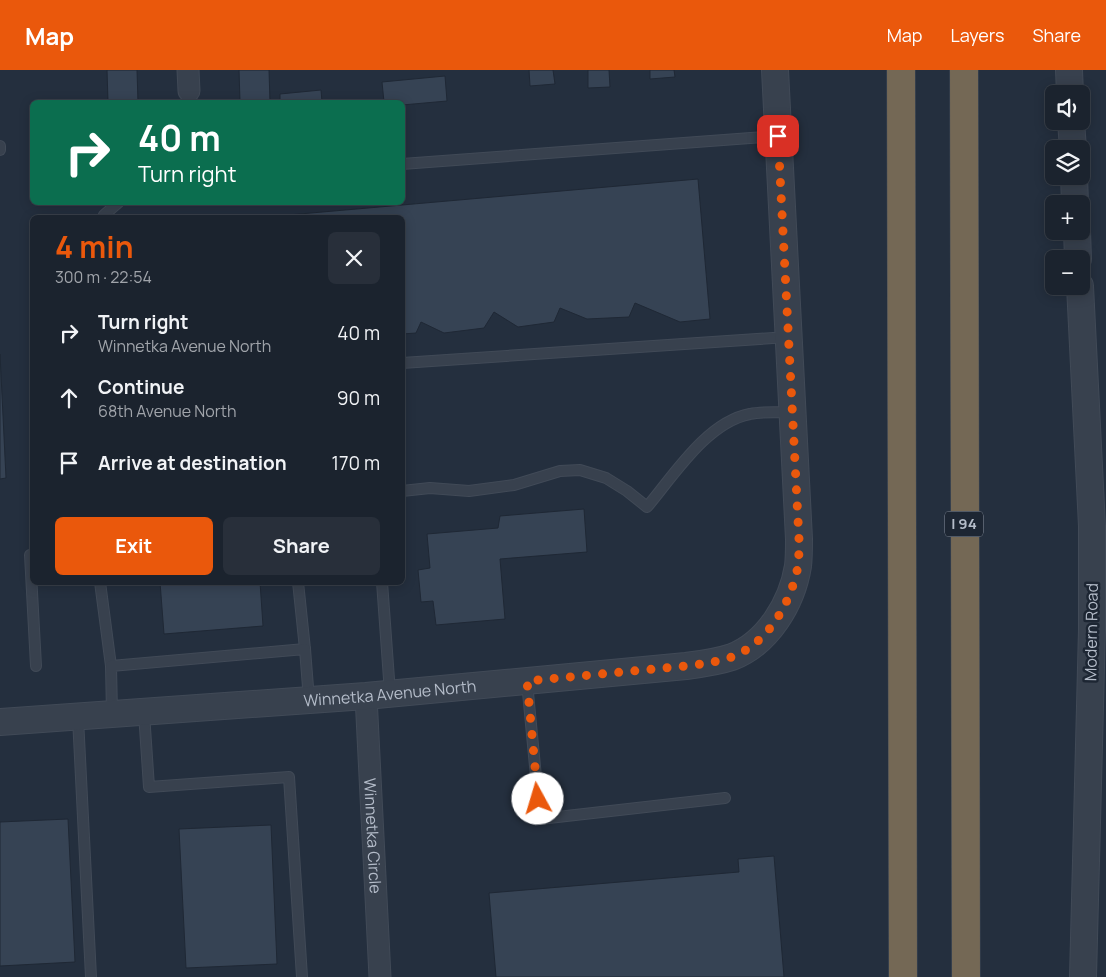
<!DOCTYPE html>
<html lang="en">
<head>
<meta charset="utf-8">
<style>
	:root { --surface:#1b232e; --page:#282f3a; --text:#f1f3f6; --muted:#a0a4aa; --line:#39404a; --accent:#ea580c }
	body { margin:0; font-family:Manrope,sans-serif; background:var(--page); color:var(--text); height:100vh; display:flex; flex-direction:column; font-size:19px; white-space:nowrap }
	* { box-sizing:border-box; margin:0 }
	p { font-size:16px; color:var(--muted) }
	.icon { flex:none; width:28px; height:28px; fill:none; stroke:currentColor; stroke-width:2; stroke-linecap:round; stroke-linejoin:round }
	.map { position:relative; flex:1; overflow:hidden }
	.side { position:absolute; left:30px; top:145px; width:375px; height:370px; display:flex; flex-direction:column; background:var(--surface); border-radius:8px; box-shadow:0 2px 12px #0003,0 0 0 1px var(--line) }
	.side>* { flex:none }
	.guide { position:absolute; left:30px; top:30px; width:375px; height:105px; border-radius:8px; box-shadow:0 2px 12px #0003,0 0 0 1px var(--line); background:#0b6e4f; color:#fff; overflow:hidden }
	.buttons { position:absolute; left:1045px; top:15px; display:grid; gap:10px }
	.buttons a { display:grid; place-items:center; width:45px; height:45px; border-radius:8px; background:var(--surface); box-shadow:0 2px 12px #0003,0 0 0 1px var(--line); font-size:25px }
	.pin { position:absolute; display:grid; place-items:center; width:42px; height:42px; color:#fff; margin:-21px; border-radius:10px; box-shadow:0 2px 8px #0006 }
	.me { position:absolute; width:55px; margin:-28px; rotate:354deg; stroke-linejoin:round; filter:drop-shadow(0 0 4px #0008) }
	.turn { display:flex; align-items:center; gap:18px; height:105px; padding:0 25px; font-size:22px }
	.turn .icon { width:65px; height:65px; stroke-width:2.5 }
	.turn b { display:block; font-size:35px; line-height:42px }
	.round { display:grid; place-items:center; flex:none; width:52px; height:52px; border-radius:8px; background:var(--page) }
	.head { display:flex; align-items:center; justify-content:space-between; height:85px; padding:0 25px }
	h1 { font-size:30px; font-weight:700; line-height:38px; color:var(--accent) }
	.cta { display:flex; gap:10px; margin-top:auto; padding:10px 25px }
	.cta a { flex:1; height:58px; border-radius:8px; background:var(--accent); color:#fff; font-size:20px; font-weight:700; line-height:58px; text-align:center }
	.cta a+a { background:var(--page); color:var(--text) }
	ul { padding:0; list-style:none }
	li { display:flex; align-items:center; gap:15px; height:65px; padding:0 25px }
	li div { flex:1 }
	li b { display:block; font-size:19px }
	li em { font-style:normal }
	header { display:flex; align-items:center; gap:30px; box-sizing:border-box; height:70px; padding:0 25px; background:var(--accent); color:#fff }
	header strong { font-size:24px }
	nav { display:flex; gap:28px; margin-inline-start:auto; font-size:18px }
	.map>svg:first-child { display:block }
	.building { fill:#364354; stroke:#1f2835 }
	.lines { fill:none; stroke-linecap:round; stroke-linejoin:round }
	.service-casing { stroke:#414a57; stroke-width:12 }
	.minor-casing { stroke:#414a57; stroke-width:23 }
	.tertiary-casing { stroke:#414a57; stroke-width:28 }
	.motorway-casing { stroke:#434c59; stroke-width:29 }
	.service { stroke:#38414e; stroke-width:10 }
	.minor { stroke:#38414e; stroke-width:21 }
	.tertiary { stroke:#38414e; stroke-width:26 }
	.motorway { stroke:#746855; stroke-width:28 }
	.route { stroke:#ea580c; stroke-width:9; stroke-dasharray:0 16.2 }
	.labels { text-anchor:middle; stroke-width:5; stroke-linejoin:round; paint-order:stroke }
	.shield { fill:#1d2633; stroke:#878f9c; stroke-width:1 }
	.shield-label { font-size:15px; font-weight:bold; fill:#b4bcc9 }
	.street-label { font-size:16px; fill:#b4bcc9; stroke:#1d2633 }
</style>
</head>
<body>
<header>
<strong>Map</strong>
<nav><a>Map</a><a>Layers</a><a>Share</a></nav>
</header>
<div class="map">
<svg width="1106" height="907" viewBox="0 0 1106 907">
	<rect width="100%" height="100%" fill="#242f3e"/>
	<!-- building -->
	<g class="building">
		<path d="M107,0H137L138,32H108Z"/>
		<path d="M239,0H269L270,32H240Z"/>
		<path d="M529,0H553L555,14L530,16Z"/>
		<path d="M588,0H609L610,17L588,18Z"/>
		<path d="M650,0H674L675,7L650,9Z"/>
		<path d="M445,6L447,31L402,35V32H384L382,12Z"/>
		<path d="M321,20L322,32H280V24Z"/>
		<path d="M698,109L710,249L680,252L635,233L629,247L587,249L560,238L554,252L518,257L494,242L484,258L444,263L421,252L416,263L402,264V148H254Z"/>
		<path d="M0,284L6,408L0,409Z"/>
		<path d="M584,439L587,482L500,489L505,549L436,555L433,531L421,532L418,500L430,498L427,464L498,458L500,446Z"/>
		<path d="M160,512H260L263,556L164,564Z"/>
		<path d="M68,749L75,892L0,896V752Z"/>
		<path d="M271,755L277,894L186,898L179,759Z"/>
		<path d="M774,786L784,907H496L489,823L739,802L738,789Z"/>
	</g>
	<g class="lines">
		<defs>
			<g id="service">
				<path d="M0,76V80"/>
				<path d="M402,94L777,66"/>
				<path d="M103,148L104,145L119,132"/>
				<path d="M402,293L788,267"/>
				<path d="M402,421L430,418L469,421L514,415L560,401L580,400L606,408L627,421L647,437C674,405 707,352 750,344C763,341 778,343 792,342"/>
				<path d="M32,485H30L36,596"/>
				<path d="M100,512L111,596"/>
				<path d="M298,512L305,579"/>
				<path d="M382,512L390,623"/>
				<path d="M527,612L540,749L725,728"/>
				<path d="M112,643L111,596L305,579L309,630"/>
				<path d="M144,643L149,717L289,707L302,907"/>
				<path d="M78,648L91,907"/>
			</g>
			<g id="minor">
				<path d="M188,0L189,21"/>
				<path id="s1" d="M366,626L380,907"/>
			</g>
			<g id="tertiary">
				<path d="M1069,0L1070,24"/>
				<path d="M1071,51L1073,79"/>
				<path d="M1074,106L1075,134"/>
				<path d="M1077,161L1078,189"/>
				<path d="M1080,216L1092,456V559L1083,907"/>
				<path id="s2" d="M0,652L366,626L686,596C702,594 717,592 732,587C768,573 792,533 798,496C799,488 799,478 799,469L775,0"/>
			</g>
			<g id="motorway">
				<path d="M901,0L903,907"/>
				<path d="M964,0L966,907"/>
			</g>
		</defs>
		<!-- service casing -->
		<use href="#service" class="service-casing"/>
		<!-- minor casing -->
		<use href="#minor" class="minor-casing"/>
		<!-- tertiary casing -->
		<use href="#tertiary" class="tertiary-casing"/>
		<!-- motorway casing -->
		<use href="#motorway" class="motorway-casing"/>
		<!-- service -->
		<use href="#service" class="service"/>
		<!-- minor -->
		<use href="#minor" class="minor"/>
		<!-- tertiary -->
		<use href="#tertiary" class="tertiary"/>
		<!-- motorway -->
		<use href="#motorway" class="motorway"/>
	</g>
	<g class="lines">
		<!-- route -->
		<path class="route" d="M538,729L527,611L686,596C702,594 717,592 732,587C768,573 791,533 798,496C799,488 799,478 799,469L778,66"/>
	</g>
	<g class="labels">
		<!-- shield labels -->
		<rect class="shield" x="945" y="441.5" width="38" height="25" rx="4"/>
		<g class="shield-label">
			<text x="964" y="459">I 94</text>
		</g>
		<!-- street labels -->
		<g class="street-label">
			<text transform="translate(1091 562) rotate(-89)" y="6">Modern Road</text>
			<text dy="6" stroke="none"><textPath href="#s2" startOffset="391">Winnetka Avenue North</textPath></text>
			<text dy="6" stroke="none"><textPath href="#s1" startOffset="140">Winnetka Circle</textPath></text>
		</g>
	</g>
</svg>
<div class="buttons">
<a><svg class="icon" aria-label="sound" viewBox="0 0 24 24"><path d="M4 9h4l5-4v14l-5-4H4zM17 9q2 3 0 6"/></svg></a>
<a><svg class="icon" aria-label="layers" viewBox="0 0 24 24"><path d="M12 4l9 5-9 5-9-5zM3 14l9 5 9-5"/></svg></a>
<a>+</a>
<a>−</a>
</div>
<div class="pin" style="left:778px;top:66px;background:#d93025"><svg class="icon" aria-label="arrive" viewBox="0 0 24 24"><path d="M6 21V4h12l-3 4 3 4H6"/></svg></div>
<svg class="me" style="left:538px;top:729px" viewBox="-20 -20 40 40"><circle r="19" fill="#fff"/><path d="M0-13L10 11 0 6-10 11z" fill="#ea580c"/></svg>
<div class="guide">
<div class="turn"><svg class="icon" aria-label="right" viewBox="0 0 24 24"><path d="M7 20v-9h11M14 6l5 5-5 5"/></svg><div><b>40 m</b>Turn right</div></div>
</div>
<section class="side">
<div class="head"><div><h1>4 min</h1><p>300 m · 22:54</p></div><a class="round"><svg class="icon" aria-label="close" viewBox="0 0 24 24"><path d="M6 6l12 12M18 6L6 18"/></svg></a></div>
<ul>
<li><svg class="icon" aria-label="right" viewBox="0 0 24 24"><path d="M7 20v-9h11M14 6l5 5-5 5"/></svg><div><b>Turn right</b><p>Winnetka Avenue North</p></div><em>40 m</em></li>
<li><svg class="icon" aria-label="ahead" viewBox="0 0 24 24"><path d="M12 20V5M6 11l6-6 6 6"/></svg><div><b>Continue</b><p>68th Avenue North</p></div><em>90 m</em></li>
<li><svg class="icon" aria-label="arrive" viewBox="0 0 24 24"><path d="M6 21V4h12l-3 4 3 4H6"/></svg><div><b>Arrive at destination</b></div><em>170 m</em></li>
</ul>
<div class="cta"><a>Exit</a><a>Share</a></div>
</section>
</div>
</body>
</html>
